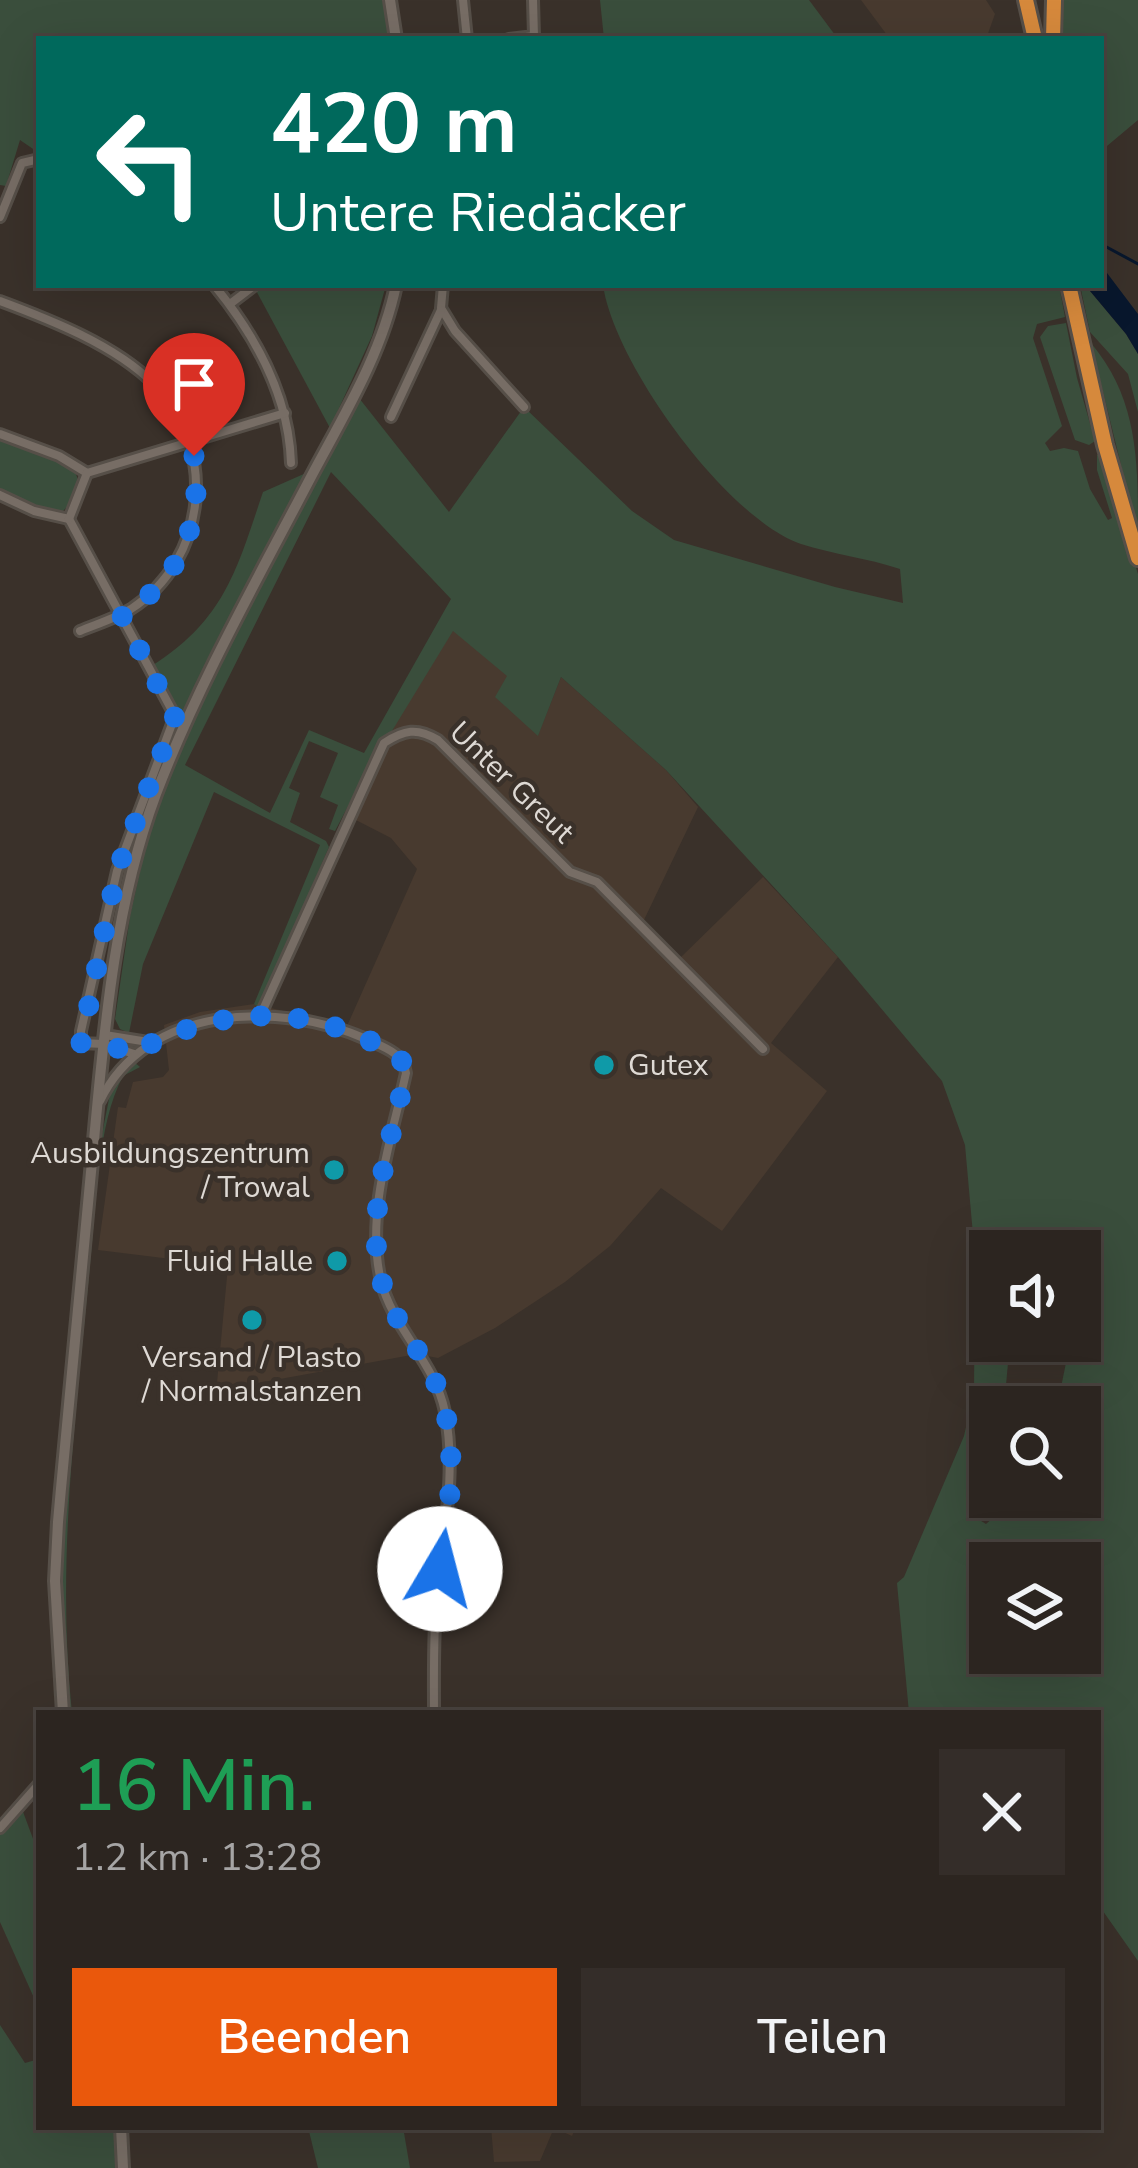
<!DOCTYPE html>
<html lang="de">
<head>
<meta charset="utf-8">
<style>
	:root { --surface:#2c2520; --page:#342d29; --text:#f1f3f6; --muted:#a6a5a5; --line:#48423e; --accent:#ea580c }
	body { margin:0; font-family:"Nunito Sans",sans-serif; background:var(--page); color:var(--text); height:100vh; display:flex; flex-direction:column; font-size:45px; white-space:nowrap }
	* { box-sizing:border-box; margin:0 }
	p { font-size:39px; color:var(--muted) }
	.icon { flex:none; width:66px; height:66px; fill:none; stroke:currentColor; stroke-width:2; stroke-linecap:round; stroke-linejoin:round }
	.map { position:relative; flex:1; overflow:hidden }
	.sheet { position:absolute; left:36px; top:1710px; width:1065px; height:420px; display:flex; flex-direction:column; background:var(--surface); border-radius:0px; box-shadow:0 12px 48px #0002,0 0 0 3px var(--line) }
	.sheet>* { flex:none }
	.hud { position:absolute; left:36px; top:36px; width:1068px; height:252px; border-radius:0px; box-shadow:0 12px 48px #0002,0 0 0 3px var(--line); background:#00695c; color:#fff; overflow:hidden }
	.controls { position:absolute; left:969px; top:1230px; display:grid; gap:24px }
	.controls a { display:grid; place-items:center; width:132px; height:132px; border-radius:0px; background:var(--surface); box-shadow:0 12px 48px #0002,0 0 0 3px var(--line); font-size:60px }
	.pin { position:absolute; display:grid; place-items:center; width:102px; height:102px; color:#fff; margin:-123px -51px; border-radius:50% 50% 50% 0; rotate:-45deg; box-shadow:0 0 12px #0007 }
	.pin .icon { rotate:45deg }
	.me { position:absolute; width:132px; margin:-66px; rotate:8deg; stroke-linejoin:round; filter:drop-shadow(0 0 9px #0008) }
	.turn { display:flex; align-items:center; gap:42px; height:252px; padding:0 36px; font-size:54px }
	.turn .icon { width:156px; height:156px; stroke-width:2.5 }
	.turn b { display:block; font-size:84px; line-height:102px }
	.round { display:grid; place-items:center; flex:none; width:126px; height:126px; border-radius:0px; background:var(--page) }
	.summary { display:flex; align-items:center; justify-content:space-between; height:204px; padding:0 36px }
	h1 { font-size:72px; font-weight:600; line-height:90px; color:#1e9e55 }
	.button { display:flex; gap:24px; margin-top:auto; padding:24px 36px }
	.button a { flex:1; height:138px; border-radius:0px; background:var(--accent); color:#fff; font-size:48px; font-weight:600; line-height:138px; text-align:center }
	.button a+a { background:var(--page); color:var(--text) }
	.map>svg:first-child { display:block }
	.built { fill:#483a2f }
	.green { fill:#3a4e3c; fill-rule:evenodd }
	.water { fill:#08172d }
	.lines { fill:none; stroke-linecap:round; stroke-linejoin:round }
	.stream { stroke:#08172d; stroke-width:3 }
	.street-casing { stroke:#564f48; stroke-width:14 }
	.secondary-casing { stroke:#564f48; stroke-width:16 }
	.highway-casing { stroke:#564f48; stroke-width:20 }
	.street { stroke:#776d65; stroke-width:8 }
	.secondary { stroke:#776d65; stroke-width:10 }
	.highway { stroke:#d6893c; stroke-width:14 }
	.route { stroke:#1a73e8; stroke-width:21; stroke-dasharray:0 37.8 }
	.culture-dot { fill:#0f9aa8; stroke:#3a312a; stroke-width:4.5 }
	.labels { text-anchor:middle; stroke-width:9; stroke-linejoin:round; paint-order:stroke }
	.street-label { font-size:30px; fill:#ded9d4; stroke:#3a312a }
	.poi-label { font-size:30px; fill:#ded9d4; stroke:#3a312a; text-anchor:end }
</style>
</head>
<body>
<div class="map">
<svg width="1138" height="2168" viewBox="0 0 1138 2168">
	<rect width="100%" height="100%" fill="#3a312a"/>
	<!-- built -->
	<g class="built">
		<path d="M861,0H986L995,14L986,39H890Z"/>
		<path d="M453,630L508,676L538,735L561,677L666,770L698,807L643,922L679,959L763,877L838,957L771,1043L827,1091L722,1231L661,1188L610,1246L565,1282L495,1328L438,1358L417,1354L208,1392L217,1383L228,1266L98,1250L118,1107L126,1108L133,1082L163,1077L169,1070L164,1025L200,1012L254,1004L347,1026L417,869L391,838L350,817L396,723Z"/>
		<path d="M491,2127H576L572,2136L554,2128L540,2161L494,2162Z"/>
	</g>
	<!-- green -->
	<g class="green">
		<path d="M0,0H386L392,39H39V153L20,140L6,186L0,185Z"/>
		<path d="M600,0H809L838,39H604Z"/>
		<path d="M1060,0H1138V120L1101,151V39H1058Z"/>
		<path d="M253,285H386L372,336L330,428Z"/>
		<path d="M603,285H1059L1065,317L1037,324L1033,338L1062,426L1045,443L1050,451L1064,448L1078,451L1090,489L1108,520L1112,518L1097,470V455L1100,454L1138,574V1961L1098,1904V1713H909L897,1583L904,1577L964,1436L974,1392L975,1257L965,1145L942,1081L838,957L666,770L561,677L538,736L495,697L507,676L453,631L392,731L385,736L335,831L329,829L338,805L320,797L338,753L309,741L289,788L300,793L290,822L326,841L329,847L259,1008L254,1004L320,845L214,792L143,964L129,1033L120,1029L115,1019L130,916L147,840L166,780L204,694L359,398L449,512L524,407L632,511L674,540L835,587L903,603L900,569C867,558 832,554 801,544C726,518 614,363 603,285ZM331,472L451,599L364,753L309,730L270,813L185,765ZM990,1251H1080V1341H1026L1069,1348L1057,1407H1080V1497H1017L986,1524L968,1513L990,1461V1407H1004L1010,1341H990ZM990,1563H1080V1653H990Z"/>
		<path d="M1080,285H1085L1126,334L1138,354V412L1128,374L1090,332Z"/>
		<path d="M1066,323L1077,378L1095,441L1089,445L1075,440L1040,337L1048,326Z"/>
		<path d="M1091,343C1138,399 1138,460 1138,534Z"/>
		<path d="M0,436L73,469C84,484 75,499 63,511L55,513L0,490Z"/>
		<path d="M306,473L181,719L177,717L174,703L153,665C225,619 237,569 263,492Z"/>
		<path d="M133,1061L140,1067L123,1076C97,1124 96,1210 90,1265C76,1415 56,1562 72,1713H67L60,1560L88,1248L99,1149L110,1094L121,1071Z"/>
		<path d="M22,1809L39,1855V2009L0,1922V1832Z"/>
		<path d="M0,2025L25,2063L39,2059V2127H115L117,2168H0Z"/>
		<path d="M308,2127H403L410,2168H318Z"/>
	</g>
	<!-- water -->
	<path class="water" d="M1101,265L1138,314V354L1126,334L1085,285H1101Z"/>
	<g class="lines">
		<!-- stream -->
		<path class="stream" d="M1101,244L1138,264"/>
		<defs>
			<g id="street">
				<path d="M463,0L467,39"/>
				<path d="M509,39L534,36L533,0"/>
				<path d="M0,217L22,163L39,159"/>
				<path d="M214,285C255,335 289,397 291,463"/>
				<path d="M443,285L441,308L455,331L524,407"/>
				<path d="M0,301C51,320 115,345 154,384C218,449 208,559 131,609C116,618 97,624 80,631"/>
				<path d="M230,304L255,285"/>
				<path d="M391,417L441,310"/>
				<path d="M0,434L59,456L87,473"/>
				<path d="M87,473L285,413"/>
				<path d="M0,495L34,511L69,519"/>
				<path d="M69,519L175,716L117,871L81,1031V1043L104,1044L134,1054"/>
				<path d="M69,519L87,473"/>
				<path d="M261,1014L384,743C404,730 417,727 438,740L570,872L597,882L763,1049"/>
				<path d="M105,1035L148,1042"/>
				<path d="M100,1101C146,1005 279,1000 366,1039C383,1047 403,1052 406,1073C392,1137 365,1214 381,1281C393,1329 435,1362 445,1412C457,1473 443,1533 437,1594C433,1633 434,1673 434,1713"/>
				<path d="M0,1828L39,1784"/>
			</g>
			<g id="secondary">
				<path d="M390,0L396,39"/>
				<path d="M63,1713L55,1581L58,1522C69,1398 81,1274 93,1151C104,1032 114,906 156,794C198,684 257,580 312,475C344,415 382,353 396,285"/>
				<path d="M121,2127L123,2168"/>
			</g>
			<g id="highway">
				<path d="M1026,0L1035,39"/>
				<path d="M1053,39L1054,0"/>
				<path d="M1069,285L1105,445L1138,558"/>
			</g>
		</defs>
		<!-- street casing -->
		<use href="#street" class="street-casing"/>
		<!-- secondary casing -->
		<use href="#secondary" class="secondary-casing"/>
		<!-- highway casing -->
		<use href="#highway" class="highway-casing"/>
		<!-- street -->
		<use href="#street" class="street"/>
		<!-- secondary -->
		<use href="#secondary" class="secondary"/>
		<!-- highway -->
		<use href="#highway" class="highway"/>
	</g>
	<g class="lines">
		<!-- route -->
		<path class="route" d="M194,456C204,519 180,584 121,614L175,718L117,871L81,1043L104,1044L136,1054C153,1040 173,1034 194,1027C254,1009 309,1013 366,1039C383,1047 403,1052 406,1073C392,1137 364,1216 382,1282C391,1317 418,1346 434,1379C461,1437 450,1508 440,1569"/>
	</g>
	<!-- markers -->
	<g class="culture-dot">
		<circle cx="604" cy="1065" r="12"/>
		<circle cx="334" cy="1170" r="12"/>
		<circle cx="337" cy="1261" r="12"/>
		<circle cx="252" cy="1320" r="12"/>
	</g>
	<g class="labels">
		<!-- street labels -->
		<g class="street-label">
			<text transform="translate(512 782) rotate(44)" y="10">Unter Greut</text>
		</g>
		<!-- poi labels -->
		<g class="poi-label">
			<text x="628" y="1075" text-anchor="start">Gutex</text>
			<text x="310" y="1163">Ausbildungszentrum<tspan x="310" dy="34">/ Trowal</tspan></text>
			<text x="313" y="1271">Fluid Halle</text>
			<text x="252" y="1367" text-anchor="middle">Versand / Plasto<tspan x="252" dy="34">/ Normalstanzen</tspan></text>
		</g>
	</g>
</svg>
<div class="controls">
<a><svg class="icon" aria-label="sound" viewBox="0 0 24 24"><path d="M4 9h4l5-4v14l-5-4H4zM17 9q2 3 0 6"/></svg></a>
<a><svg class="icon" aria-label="search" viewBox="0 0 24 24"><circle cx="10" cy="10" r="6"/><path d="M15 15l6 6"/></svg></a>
<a><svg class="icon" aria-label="layers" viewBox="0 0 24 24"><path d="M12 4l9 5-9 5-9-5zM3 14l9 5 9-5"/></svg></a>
</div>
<div class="pin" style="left:194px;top:456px;background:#d93025"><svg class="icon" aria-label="arrive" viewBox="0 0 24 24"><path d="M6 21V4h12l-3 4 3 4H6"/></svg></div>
<svg class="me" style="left:440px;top:1569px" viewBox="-20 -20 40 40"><circle r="19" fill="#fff"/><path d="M0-13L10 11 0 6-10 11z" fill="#1a73e8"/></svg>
<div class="hud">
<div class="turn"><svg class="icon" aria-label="left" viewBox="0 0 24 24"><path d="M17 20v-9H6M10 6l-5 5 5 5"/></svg><div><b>420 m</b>Untere Riedäcker</div></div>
</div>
<section class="sheet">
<div class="summary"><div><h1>16 Min.</h1><p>1.2 km · 13:28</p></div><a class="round"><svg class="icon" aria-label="close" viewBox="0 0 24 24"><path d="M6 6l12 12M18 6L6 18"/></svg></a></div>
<div class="button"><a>Beenden</a><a>Teilen</a></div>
</section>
</div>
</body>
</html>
